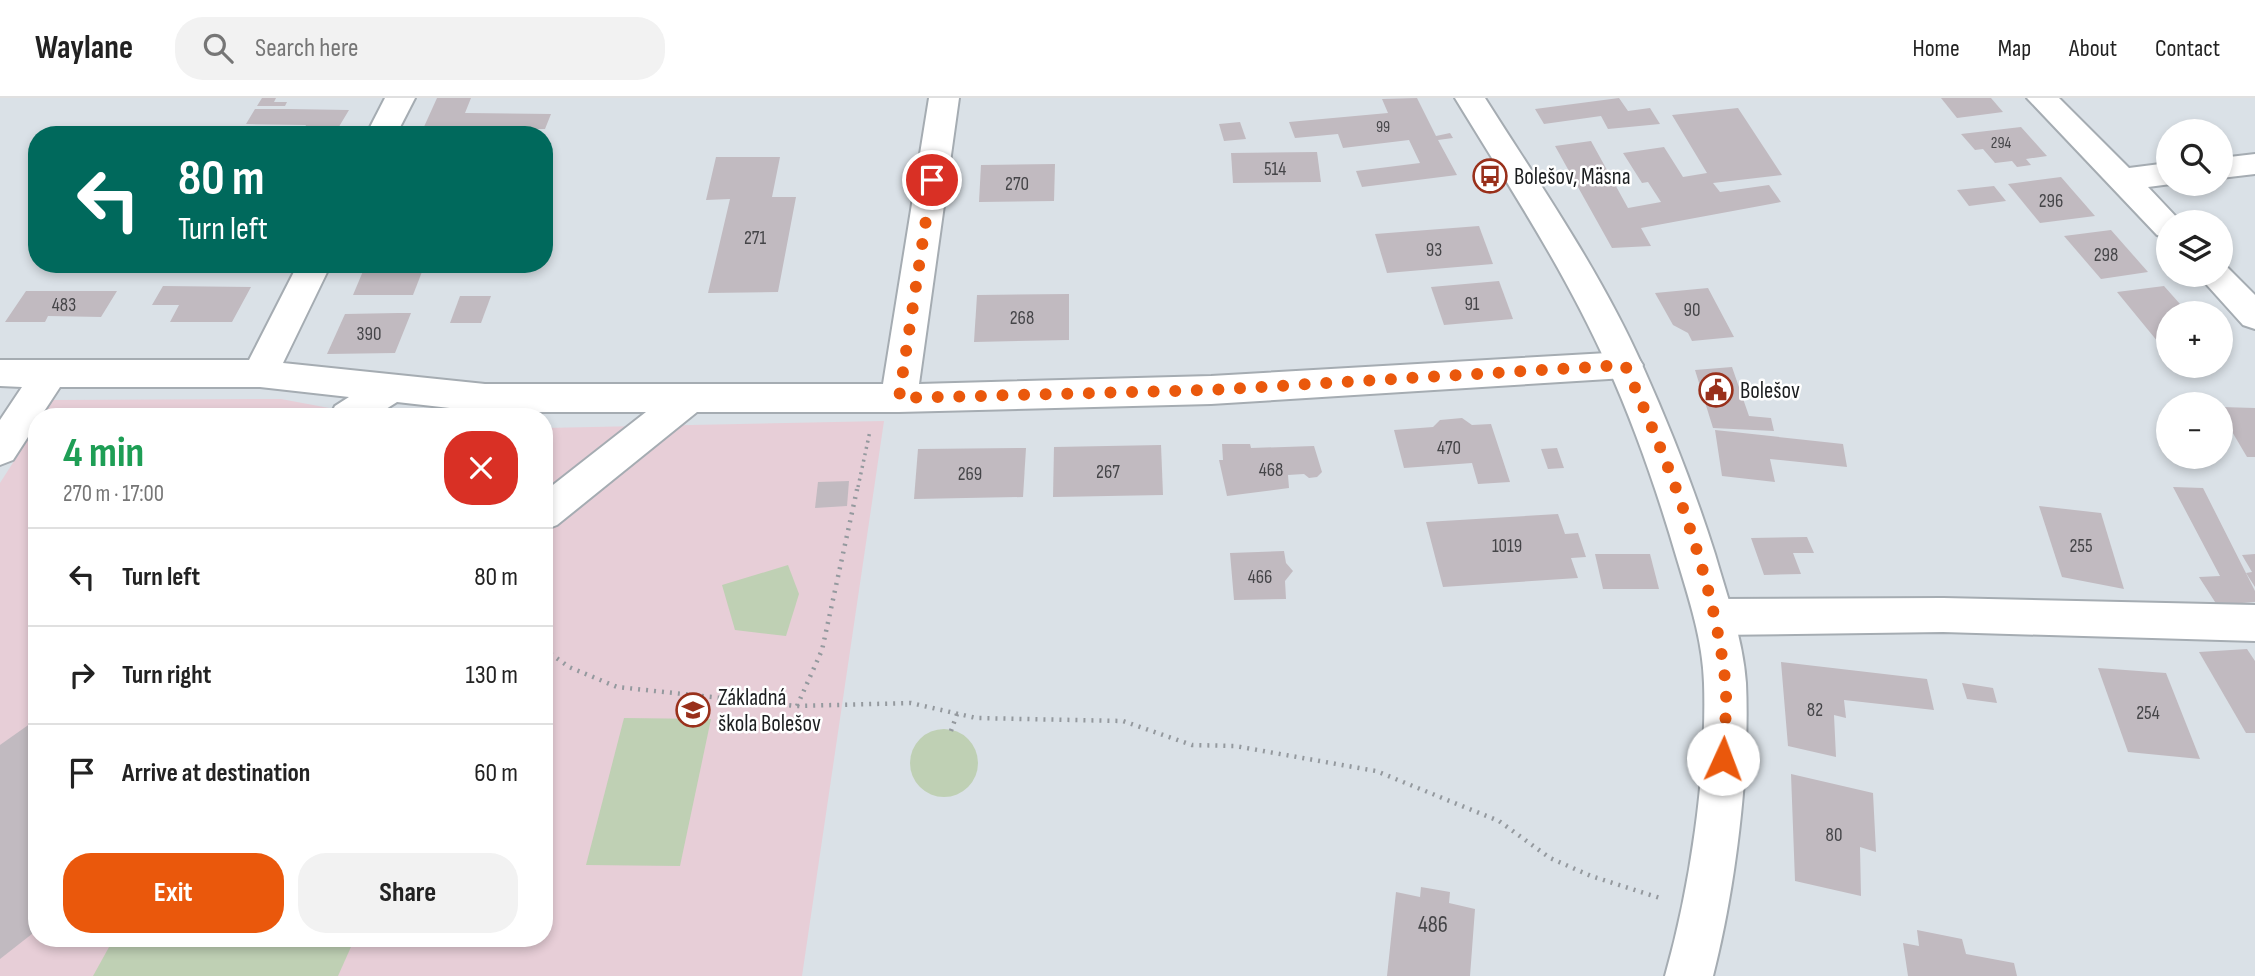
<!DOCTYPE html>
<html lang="en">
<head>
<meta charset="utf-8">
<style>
	:root { --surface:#fff; --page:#f2f2f2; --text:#222; --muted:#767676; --line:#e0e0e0; --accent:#ea580c }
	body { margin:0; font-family:"Sofia Sans Condensed",sans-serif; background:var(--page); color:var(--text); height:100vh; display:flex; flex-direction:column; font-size:26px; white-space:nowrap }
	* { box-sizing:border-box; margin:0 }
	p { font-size:23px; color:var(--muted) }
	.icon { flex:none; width:38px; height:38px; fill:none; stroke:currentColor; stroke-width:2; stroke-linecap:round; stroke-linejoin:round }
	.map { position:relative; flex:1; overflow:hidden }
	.details { position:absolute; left:28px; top:310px; width:525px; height:539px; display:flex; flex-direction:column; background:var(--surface); border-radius:28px; box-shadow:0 4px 10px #0003 }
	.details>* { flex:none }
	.banner { position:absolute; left:28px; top:28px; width:525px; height:147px; border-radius:28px; box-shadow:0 4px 10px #0003; background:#00695c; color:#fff; overflow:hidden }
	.buttons { position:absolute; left:2156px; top:21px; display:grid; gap:14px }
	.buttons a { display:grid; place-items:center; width:77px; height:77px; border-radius:50%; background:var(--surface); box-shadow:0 4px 10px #0003; font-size:35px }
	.pin { position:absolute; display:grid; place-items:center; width:60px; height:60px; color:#fff; margin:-30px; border:4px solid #fff; border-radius:50%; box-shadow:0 2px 7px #0007 }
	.me { position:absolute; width:77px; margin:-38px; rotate:2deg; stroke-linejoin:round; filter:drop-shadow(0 0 5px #0008) }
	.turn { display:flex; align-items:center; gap:24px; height:147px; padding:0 35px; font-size:32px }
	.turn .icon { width:91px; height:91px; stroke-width:2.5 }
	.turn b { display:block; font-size:49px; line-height:60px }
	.round { display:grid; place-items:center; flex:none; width:74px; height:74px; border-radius:28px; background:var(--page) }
	.headline { display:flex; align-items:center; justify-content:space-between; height:119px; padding:0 35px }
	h1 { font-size:42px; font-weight:700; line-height:52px; color:#1e9e55 }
	.button { display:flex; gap:14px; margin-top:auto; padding:14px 35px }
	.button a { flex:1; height:80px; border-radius:28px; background:var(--accent); color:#fff; font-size:28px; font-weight:700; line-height:80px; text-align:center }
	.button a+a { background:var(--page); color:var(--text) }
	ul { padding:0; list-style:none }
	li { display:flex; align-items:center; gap:21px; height:98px; padding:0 35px; border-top:2px solid var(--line) }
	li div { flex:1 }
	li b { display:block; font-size:26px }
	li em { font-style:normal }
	header { display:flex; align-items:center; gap:42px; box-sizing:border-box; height:98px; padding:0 35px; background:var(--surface); border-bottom:2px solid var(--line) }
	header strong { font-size:33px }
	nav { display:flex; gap:38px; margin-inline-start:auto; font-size:24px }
	.search { width:490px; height:63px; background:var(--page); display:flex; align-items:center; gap:18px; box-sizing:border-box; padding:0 24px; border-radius:28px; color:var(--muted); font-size:26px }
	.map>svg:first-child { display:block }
	.education { fill:#e7ced7 }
	.green { fill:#bfd0b4 }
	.building { fill:#c1bac0 }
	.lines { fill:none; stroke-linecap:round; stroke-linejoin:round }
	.minor-casing { stroke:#a5acb2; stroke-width:4 }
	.major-casing { stroke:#a5acb2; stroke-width:4 }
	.path-far1 { stroke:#94999e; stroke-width:3.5; stroke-dasharray:2 4.5; stroke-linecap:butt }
	.path { stroke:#94999e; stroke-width:4.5; stroke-dasharray:2 6; stroke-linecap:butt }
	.minor { fill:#fff; fill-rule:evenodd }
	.major { fill:#fff; fill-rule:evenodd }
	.route { stroke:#ea580c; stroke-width:12; stroke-dasharray:0 21.6 }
	.labels { text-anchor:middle; stroke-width:5; stroke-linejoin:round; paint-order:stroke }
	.far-number-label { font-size:16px; fill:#454548 }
	.number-label { font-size:19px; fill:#454548 }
	.poi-label { font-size:23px; fill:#1c1e20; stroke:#fff; text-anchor:start }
	.near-number-label { font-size:23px; fill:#454548 }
</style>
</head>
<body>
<header>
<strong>Waylane</strong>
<div class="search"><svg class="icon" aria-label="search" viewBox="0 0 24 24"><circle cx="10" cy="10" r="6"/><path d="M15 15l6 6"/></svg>Search here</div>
<nav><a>Home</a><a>Map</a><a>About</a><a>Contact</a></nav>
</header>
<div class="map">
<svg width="2255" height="878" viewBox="0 0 2255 878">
	<rect width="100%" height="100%" fill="#dae1e7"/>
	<!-- education -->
	<g class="education">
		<path d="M281,301L372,318H42L52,302Z"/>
		<path d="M884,323L802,878H0V385L37,327V840H544V330Z"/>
	</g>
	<!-- green -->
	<g class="green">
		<path d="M788,467L799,496L786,538L735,532L722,487Z"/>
		<path d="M624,620L711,621L680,768L586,767Z"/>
		<circle cx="944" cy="665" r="34"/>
		<path d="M114,840H355L338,878H93Z"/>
	</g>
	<!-- building -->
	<g class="building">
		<path d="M262,0H276L274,4H287L285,8H257Z"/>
		<path d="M437,0H471L465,15L551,16L545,31H423Z"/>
		<path d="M1417,0L1436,38L1450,35L1453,40L1438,42L1457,77L1362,89L1356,73L1420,65L1409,42L1343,50L1338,36L1295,40L1289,24L1388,15L1382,1Z"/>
		<path d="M1619,0L1628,13L1650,10L1660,26L1608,31L1601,18L1544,26L1535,11Z"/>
		<path d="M1941,0H1991L2003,14L1957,20Z"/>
		<path d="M1738,10L1782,77L1713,85L1720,94L1769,87L1781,104L1641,130L1651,148L1612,150L1555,48L1591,43L1628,110L1661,104L1648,84L1642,85L1623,55L1664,49L1683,79L1707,75L1672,17Z"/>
		<path d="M255,11H288L349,12L334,37H301L306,27L246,26Z"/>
		<path d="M1240,24L1246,41L1224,43L1219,26Z"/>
		<path d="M2021,29L2047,58L2026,61L2031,67L2017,69L2012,63L1995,65L1983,51L1975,52L1961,36Z"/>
		<path d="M1317,54L1321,84L1233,85L1231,55Z"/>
		<path d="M716,59H780L772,99H796L778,194L708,195L730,101L706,102Z"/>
		<path d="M1055,66L1054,103L979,104L981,67Z"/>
		<path d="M2061,79L2095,118L2040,125L2008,86Z"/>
		<path d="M1994,88L2006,103L1969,108L1957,92Z"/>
		<path d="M1479,128L1493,166L1387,175L1375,136Z"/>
		<path d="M2111,132L2148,174L2101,181L2064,138Z"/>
		<path d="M366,166H425L413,197H353Z"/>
		<path d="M1499,183L1513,221L1444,227L1431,189Z"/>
		<path d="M163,188L251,189L232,224H170L179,207H152Z"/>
		<path d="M2164,188L2188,215H2168V243L2158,244L2117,194Z"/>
		<path d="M1708,190L1734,239L1692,243L1688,235L1673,227L1655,195Z"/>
		<path d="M26,193H117L101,219L48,218L45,224H5Z"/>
		<path d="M1069,196V242L974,244L977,197Z"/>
		<path d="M460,198H491L481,225H450Z"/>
		<path d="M398,215H411L395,255L327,256L345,216Z"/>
		<path d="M1732,269L1749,318L1771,320L1774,333L1713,330L1695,272Z"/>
		<path d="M2221,309L2255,310V359H2247L2221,315Z"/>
		<path d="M1462,320L1472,327L1491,326L1510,384L1478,386L1472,365L1404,370L1394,332L1433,329L1440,322Z"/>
		<path d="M1715,332L1843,346L1847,369L1770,361L1775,384L1722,378Z"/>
		<path d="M1222,346H1250L1251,350L1314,348L1322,374L1317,379L1309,380L1304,376L1288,377L1289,390L1227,398L1219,362H1223Z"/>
		<path d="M1161,347L1163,397L1053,399L1054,349Z"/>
		<path d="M1026,350L1023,399L914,401L918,351Z"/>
		<path d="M1557,350L1564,370L1548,371L1541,351Z"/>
		<path d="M849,383L847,408L815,410L818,384Z"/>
		<path d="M2173,389L2203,390L2255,493V504L2217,507L2199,479L2220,478Z"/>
		<path d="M2039,408L2101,415L2124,491L2062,479Z"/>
		<path d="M1558,416L1565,436L1578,435L1586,459L1571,460L1578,480L1443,489L1426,424Z"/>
		<path d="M1807,439L1814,455H1793L1801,476L1764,477L1751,440Z"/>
		<path d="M1284,453L1286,465L1293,473L1285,483L1286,501L1234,502L1230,455Z"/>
		<path d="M1595,456H1650L1659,491H1603Z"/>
		<path d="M2255,456V489L2246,475L2252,474L2242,457Z"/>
		<path d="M2247,551L2255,563V635H2246L2199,554Z"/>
		<path d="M1781,564L1927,581L1934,612L1844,602L1846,620L1834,617L1836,659L1788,648Z"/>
		<path d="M2098,570L2166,575L2200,661L2128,654Z"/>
		<path d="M1962,585L1993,590L1997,605L1967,601Z"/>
		<path d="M34,623L37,627V832L0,861V647Z"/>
		<path d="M1791,676L1873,695L1876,754L1860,749L1861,798L1795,783Z"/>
		<path d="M1421,789L1450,794L1449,805L1475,811L1470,878H1387L1396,794L1420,799Z"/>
		<path d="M1917,832L1962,841L1966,856L2014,865L2017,878H1908L1903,845L1919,848Z"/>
	</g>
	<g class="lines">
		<defs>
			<g id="minor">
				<path d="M385,0H415L396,37H366Z"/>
				<path d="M929,0H959L919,286L1211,278L1625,254L1637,258L1643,267L1637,276L1625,280L1211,306L899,314H697L557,427L544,432V394L646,314H485L397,304L375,318H330L335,308L349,299L260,289H60L41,318H37V325L13,362L0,367V322L22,289L0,288V262H249L298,166H331L283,265L485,286H883Z"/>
				<path d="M2027,0H2059L2129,70L2168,65V86H2171L2148,89L2181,124H2168V140L2157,137Z"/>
				<path d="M2255,56V76L2221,80V60Z"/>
				<path d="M2221,167L2227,169L2255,197V231L2243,227L2198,177H2221Z"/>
				<path d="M1943,500L2255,507V543L1943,534L1714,537L1700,531L1694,519L1700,507L1714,501Z"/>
			</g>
			<path id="major" d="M1455,0H1485C1540,87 1601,174 1643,269C1670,329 1695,393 1715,456C1727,498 1743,541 1746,585C1750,674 1735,792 1713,878H1665C1690,791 1707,675 1704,585C1703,543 1689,501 1677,461C1658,396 1635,329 1607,267C1565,173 1508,87 1455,0Z"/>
		</defs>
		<!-- minor casing -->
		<use href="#minor" class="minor-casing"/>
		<!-- major casing -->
		<use href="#major" class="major-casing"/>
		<!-- path-far1 -->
		<path class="path-far1" d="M858,389L870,333"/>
		<!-- path -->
		<g class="path">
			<path d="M544,551L569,569L617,589L797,608L911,605L976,620L1123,623L1192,647L1235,648L1376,673L1499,723L1550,760L1591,778L1663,801"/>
			<path d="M797,608L822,552L858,387"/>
			<path d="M951,633L957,616"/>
		</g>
		<!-- minor -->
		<use href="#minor" class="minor"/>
		<!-- major -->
		<use href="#major" class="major"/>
	</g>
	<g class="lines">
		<!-- route -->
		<path class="route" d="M932,82L899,300L1211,292L1625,267C1668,363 1713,476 1725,581C1728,607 1724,635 1723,661"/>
	</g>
	<!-- icons -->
	<defs>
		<symbol id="bus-ring" viewBox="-11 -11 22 22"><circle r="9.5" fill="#fff" stroke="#99301b" stroke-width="1.5"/><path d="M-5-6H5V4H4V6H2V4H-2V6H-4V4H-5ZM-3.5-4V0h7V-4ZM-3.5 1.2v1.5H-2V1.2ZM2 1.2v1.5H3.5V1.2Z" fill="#99301b"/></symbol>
		<symbol id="civic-ring" viewBox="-11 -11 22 22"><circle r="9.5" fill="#fff" stroke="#99301b" stroke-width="1.5"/><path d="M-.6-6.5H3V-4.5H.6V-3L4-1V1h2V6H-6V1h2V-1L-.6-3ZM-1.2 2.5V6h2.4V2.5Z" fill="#99301b"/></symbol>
		<symbol id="school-ring" viewBox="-11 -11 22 22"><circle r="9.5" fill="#fff" stroke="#99301b" stroke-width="1.5"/><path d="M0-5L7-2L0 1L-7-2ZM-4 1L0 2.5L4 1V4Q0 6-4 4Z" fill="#99301b"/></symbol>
	</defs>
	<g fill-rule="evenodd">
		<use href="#bus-ring" x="1471" y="59" width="38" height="38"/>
		<use href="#civic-ring" x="1697" y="273" width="38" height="38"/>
		<use href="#school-ring" x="674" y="593" width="38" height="38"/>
	</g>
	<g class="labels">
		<!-- far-number labels -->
		<g class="far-number-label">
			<text x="1383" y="34">99</text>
			<text x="2001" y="50">294</text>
		</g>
		<!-- number labels -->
		<g class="number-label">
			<text x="1275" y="77">514</text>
			<text x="1017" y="92">270</text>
			<text x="2051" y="109">296</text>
			<text x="755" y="146">271</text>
			<text x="1434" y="158">93</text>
			<text x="2106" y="163">298</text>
			<text x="1472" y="212">91</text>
			<text x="64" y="213">483</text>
			<text x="1692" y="218">90</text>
			<text x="1022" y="226">268</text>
			<text x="369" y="242">390</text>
			<text x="1449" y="356">470</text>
			<text x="1271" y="378">468</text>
			<text x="1108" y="380">267</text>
			<text x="970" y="382">269</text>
			<text x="1507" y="454">1019</text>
			<text x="2081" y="454">255</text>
			<text x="1260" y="485">466</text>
			<text x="1815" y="618">82</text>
			<text x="2148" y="621">254</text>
			<text x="1834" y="743">80</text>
		</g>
		<!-- poi labels -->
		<g class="poi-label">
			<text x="1514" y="86">Bolešov, Mäsna</text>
			<text x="1740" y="300">Bolešov</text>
			<text x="718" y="607">Základná<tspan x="718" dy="26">škola Bolešov</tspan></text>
		</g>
		<!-- near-number labels -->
		<g class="near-number-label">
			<text x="1433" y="834">486</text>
		</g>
	</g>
</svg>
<div class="buttons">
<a><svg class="icon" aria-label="search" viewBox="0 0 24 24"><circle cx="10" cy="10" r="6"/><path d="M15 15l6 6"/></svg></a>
<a><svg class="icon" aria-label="layers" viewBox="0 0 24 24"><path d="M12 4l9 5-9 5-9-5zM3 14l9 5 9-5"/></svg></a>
<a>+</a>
<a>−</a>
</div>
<div class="pin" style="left:932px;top:82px;background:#d93025"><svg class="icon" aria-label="arrive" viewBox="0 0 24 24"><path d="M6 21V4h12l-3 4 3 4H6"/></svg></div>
<svg class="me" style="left:1723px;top:661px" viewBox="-20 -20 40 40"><circle r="19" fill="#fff"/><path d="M0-13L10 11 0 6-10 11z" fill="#ea580c"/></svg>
<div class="banner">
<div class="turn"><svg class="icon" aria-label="left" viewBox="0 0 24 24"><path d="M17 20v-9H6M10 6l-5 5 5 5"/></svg><div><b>80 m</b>Turn left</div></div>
</div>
<section class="details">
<div class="headline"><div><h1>4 min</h1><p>270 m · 17:00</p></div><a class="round" style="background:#d93025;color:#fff"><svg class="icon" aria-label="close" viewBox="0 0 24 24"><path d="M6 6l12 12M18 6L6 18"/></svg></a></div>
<ul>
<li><svg class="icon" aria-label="left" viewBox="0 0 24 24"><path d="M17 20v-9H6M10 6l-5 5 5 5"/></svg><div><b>Turn left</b></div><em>80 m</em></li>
<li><svg class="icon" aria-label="right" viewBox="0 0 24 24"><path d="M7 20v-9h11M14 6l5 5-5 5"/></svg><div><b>Turn right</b></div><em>130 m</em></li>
<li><svg class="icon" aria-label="arrive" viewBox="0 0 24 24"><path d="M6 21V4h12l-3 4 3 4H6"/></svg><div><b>Arrive at destination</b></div><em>60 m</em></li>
</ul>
<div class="button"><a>Exit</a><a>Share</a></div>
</section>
</div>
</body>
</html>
